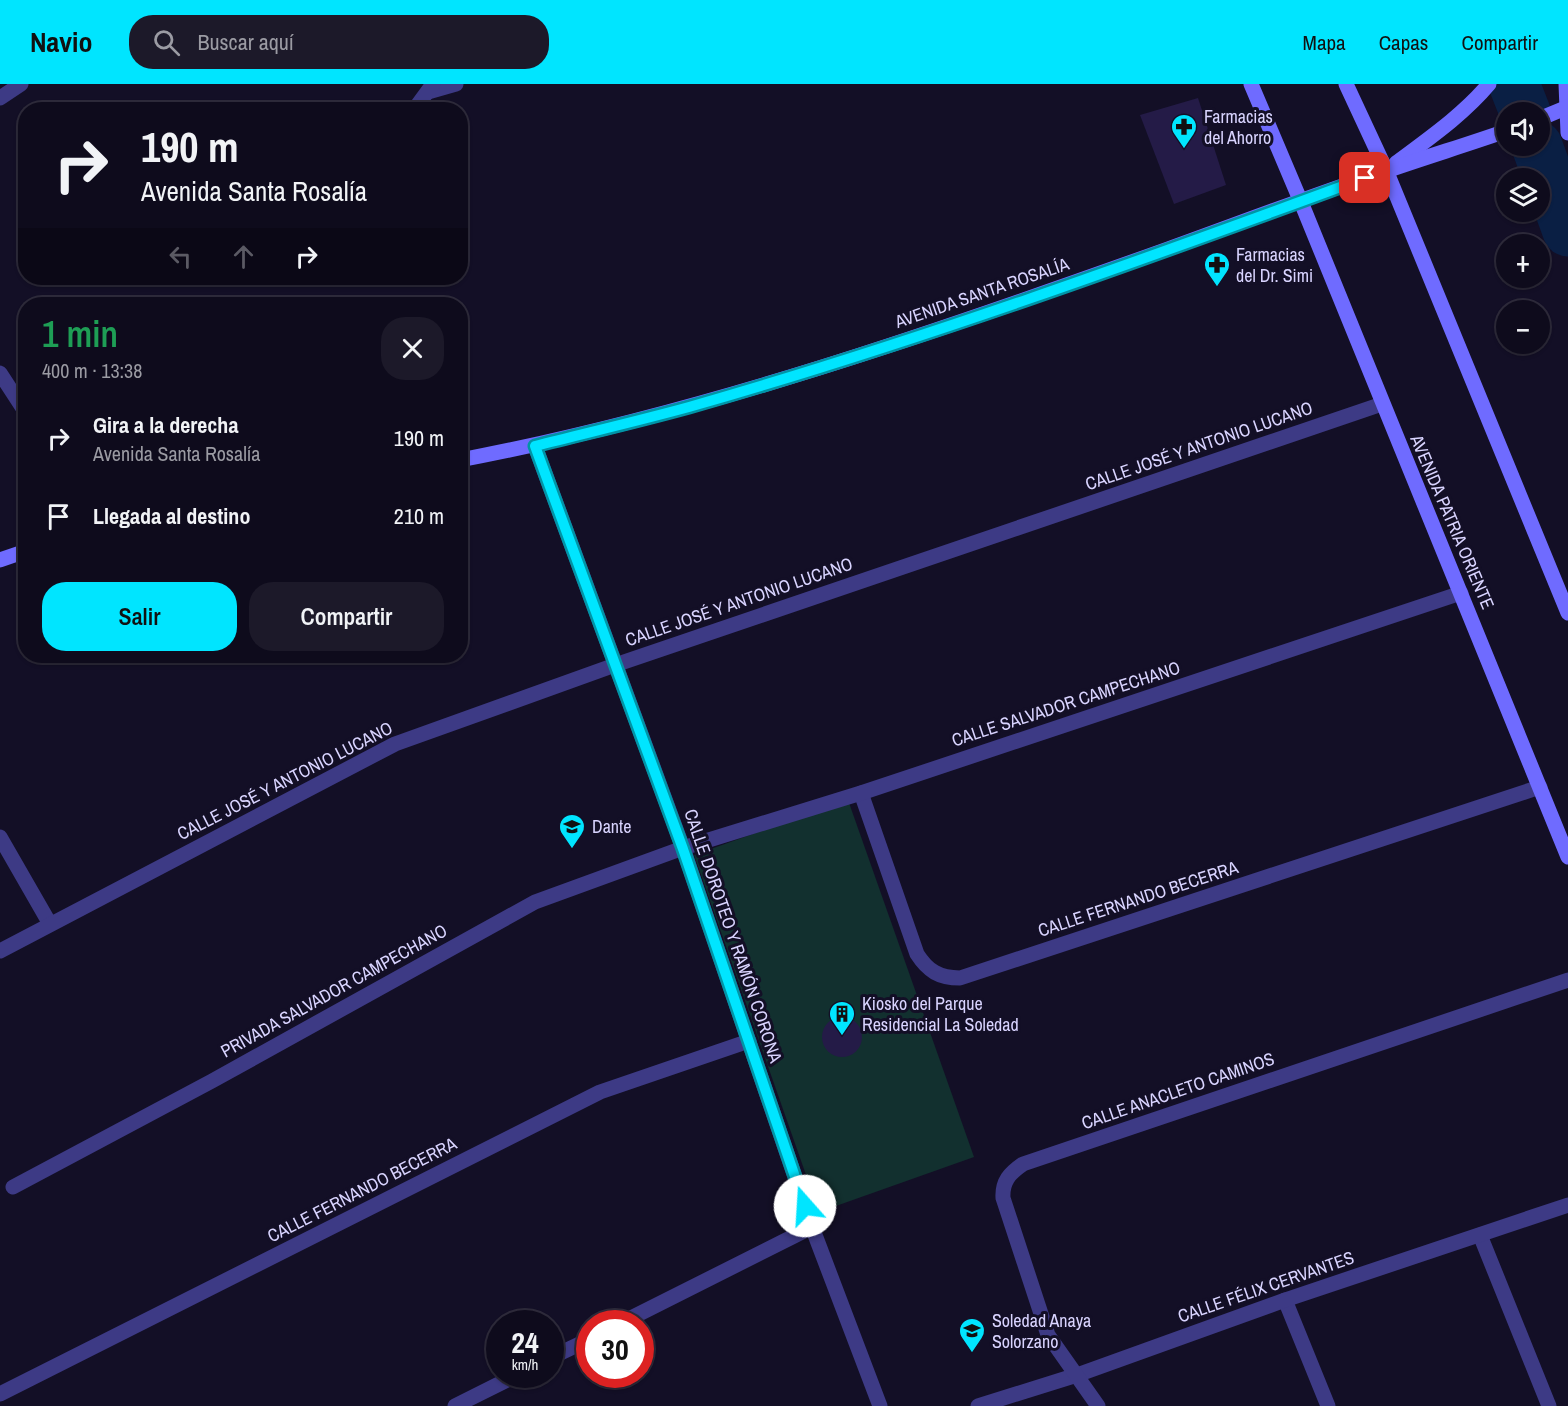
<!DOCTYPE html>
<html lang="es">
<head>
<meta charset="utf-8">
<style>
	:root { --surface:#0e0b1c; --page:#1c1929; --text:#f1f3f6; --muted:#9b9ba3; --line:#2e2b3b; --accent:#00e5ff }
	body { margin:0; font-family:"Archivo Narrow",sans-serif; background:var(--page); color:var(--text); height:100vh; display:flex; flex-direction:column; font-size:22px; white-space:nowrap }
	* { box-sizing:border-box; margin:0 }
	p { font-size:20px; color:var(--muted) }
	.icon { flex:none; width:33px; height:33px; fill:none; stroke:currentColor; stroke-width:2; stroke-linecap:round; stroke-linejoin:round }
	.map { position:relative; flex:1; overflow:hidden }
	.details { position:absolute; left:18px; top:213px; width:450px; height:366px; display:flex; flex-direction:column; background:var(--surface); border-radius:24px; box-shadow:0 2px 4px #0004,0 0 0 2px var(--line) }
	.details>* { flex:none }
	.hud { position:absolute; left:18px; top:18px; width:450px; height:183px; border-radius:24px; box-shadow:0 2px 4px #0004,0 0 0 2px var(--line); background:#0e0b1c; color:var(--text); overflow:hidden }
	.buttons { position:absolute; left:1496px; top:18px; display:grid; gap:12px }
	.buttons a { display:grid; place-items:center; width:54px; height:54px; border-radius:50%; background:var(--surface); box-shadow:0 2px 4px #0004,0 0 0 2px var(--line); font-size:30px }
	.speed { position:absolute; left:486px; top:1226px; display:flex; gap:12px; font-size:30px; font-weight:700; text-align:center }
	.speed>* { display:grid; place-content:center; width:78px; height:78px; border-radius:50%; background:var(--surface); box-shadow:0 2px 4px #0004,0 0 0 2px var(--line); line-height:1 }
	.speed small { font-size:15px; font-weight:400 }
	.speed .limit { border:9px solid #d22; background:#fff; color:#111 }
	.pin { position:absolute; display:grid; place-items:center; width:51px; height:51px; color:#fff; margin:-26px; border-radius:12px; box-shadow:0 3px 9px #0006 }
	.me { position:absolute; width:66px; margin:-33px; rotate:341deg; stroke-linejoin:round; filter:drop-shadow(0 0 4px #0008) }
	.turn { display:flex; align-items:center; gap:21px; height:126px; padding:0 24px; font-size:27px }
	.turn .icon { width:78px; height:78px; stroke-width:2.5 }
	.turn b { display:block; font-size:42px; line-height:51px }
	.lanes { display:flex; align-items:center; height:57px; padding:0 24px; background:#0003; justify-content:center; gap:30px; direction:ltr }
	.lanes .off { opacity:.35 }
	.round { display:grid; place-items:center; flex:none; width:63px; height:63px; border-radius:24px; background:var(--page) }
	.overview { display:flex; align-items:center; justify-content:space-between; height:102px; padding:0 24px }
	h1 { font-size:36px; font-weight:600; line-height:45px; color:#1e9e55 }
	.button { display:flex; gap:12px; margin-top:auto; padding:12px 24px }
	.button a { flex:1; height:69px; border-radius:24px; background:var(--accent); color:#111; font-size:24px; font-weight:600; line-height:69px; text-align:center }
	.button a+a { background:var(--page); color:var(--text) }
	ul { padding:0; list-style:none }
	li { display:flex; align-items:center; gap:18px; height:78px; padding:0 24px }
	li div { flex:1 }
	li b { display:block; font-size:22px }
	li em { font-style:normal }
	header { display:flex; align-items:center; gap:36px; box-sizing:border-box; height:84px; padding:0 30px; background:var(--accent); color:#111 }
	header strong { font-size:28px }
	nav { display:flex; gap:33px; margin-inline-start:auto; font-size:21px }
	.search { width:420px; height:54px; background:var(--page); display:flex; align-items:center; gap:15px; box-sizing:border-box; padding:0 21px; border-radius:24px; color:var(--muted); font-size:22px }
	.map>svg:first-child { display:block }
	.green { fill:#12302f }
	.lines { fill:none; stroke-linecap:round; stroke-linejoin:round }
	.river { stroke:#0a1f44; stroke-width:51 }
	.building { fill:#241b47 }
	.street { stroke:#3d3a85; stroke-width:15 }
	.secondary { stroke:#6f6bff; stroke-width:15 }
	.route-casing { stroke:#0095a6; stroke-width:15 }
	.route { stroke:#00e5ff; stroke-width:10 }
	.labels { text-anchor:middle; stroke-width:6; stroke-linejoin:round; paint-order:stroke }
	.poi-label { font-size:18px; fill:#d9d4ff; stroke:#130f26; text-anchor:start }
	.street-label { font-size:18px; fill:#d9d4ff; stroke:#130f26 }
</style>
</head>
<body>
<header>
<strong>Navio</strong>
<div class="search"><svg class="icon" aria-label="search" viewBox="0 0 24 24"><circle cx="10" cy="10" r="6"/><path d="M15 15l6 6"/></svg>Buscar aquí</div>
<nav><a>Mapa</a><a>Capas</a><a>Compartir</a></nav>
</header>
<div class="map">
<svg width="1568" height="1322" viewBox="0 0 1568 1322">
	<rect width="100%" height="100%" fill="#130f26"/>
	<!-- green -->
	<path class="green" d="M848,716L974,1073L819,1128L694,771Z"/>
	<g class="lines">
		<!-- river -->
		<g class="river">
			<path d="M1514,0L1525,28"/>
			<path d="M1537,62L1568,147"/>
		</g>
	</g>
	<!-- building -->
	<g class="building">
		<path d="M1198,14L1226,101L1174,120L1140,31Z"/>
		<circle cx="842" cy="953" r="20"/>
	</g>
	<g class="lines">
		<!-- street -->
		<g class="street">
			<path d="M428,8L456,0"/>
			<path d="M0,14L21,0"/>
			<path d="M414,26L433,0"/>
			<path d="M0,289L26,329"/>
			<path d="M535,362L683,764L812,1143L880,1322"/>
			<path d="M861,709L917,870C928,887 939,894 960,894L1540,703"/>
			<path d="M0,753L50,840"/>
			<path d="M0,867L395,660L615,581L1382,320"/>
			<path d="M13,1103L212,997L535,818L683,764L861,709L1461,509"/>
			<path d="M1480,1151L1549,1322"/>
			<path d="M1285,1216L1328,1322"/>
			<path d="M621,1239L812,1143"/>
			<path d="M550,1274L590,1255"/>
			<path d="M0,1310L600,1008L749,957"/>
			<path d="M455,1322L519,1290"/>
			<path d="M978,1322L1077,1291L1285,1216L1568,1121"/>
			<path d="M1098,1322L1048,1251L1003,1114C1002,1097 1010,1089 1023,1080L1568,896"/>
		</g>
		<!-- secondary -->
		<g class="secondary">
			<path d="M1251,0L1301,118L1568,773"/>
			<path d="M1346,0L1386,86L1568,529"/>
			<path d="M1566,0L1568,49"/>
			<path d="M1539,35L1568,23"/>
			<path d="M1396,79C1428,55 1463,31 1489,0"/>
			<path d="M460,376C702,330 936,248 1168,165C1240,139 1313,111 1386,87C1426,73 1466,61 1506,47"/>
			<path d="M0,476L26,467"/>
		</g>
	</g>
	<g class="lines">
		<defs>
			<path id="route" d="M805,1122L683,765L535,362C586,349 638,337 689,323C917,258 1142,176 1365,94"/>
		</defs>
		<!-- route casing -->
		<use href="#route" class="route-casing"/>
		<!-- route -->
		<use href="#route" class="route"/>
	</g>
	<!-- icons -->
	<defs>
		<symbol id="pharmacy-pin" viewBox="-11 -11 22 30"><path d="M0 17L-7.5 6A9.5 9.5 0 1 1 7.5 6Z" fill="#00e5ff" stroke="#130f26"/><path d="M-2-6h4v4h4v4h-4v4h-4v-4h-4v-4h4Z" fill="#111"/></symbol>
		<symbol id="school-pin" viewBox="-11 -11 22 30"><path d="M0 17L-7.5 6A9.5 9.5 0 1 1 7.5 6Z" fill="#00e5ff" stroke="#130f26"/><path d="M0-5L7-2L0 1L-7-2ZM-4 1L0 2.5L4 1V4Q0 6-4 4Z" fill="#111"/></symbol>
		<symbol id="building-pin" viewBox="-11 -11 22 30"><path d="M0 17L-7.5 6A9.5 9.5 0 1 1 7.5 6Z" fill="#00e5ff" stroke="#130f26"/><path d="M-4-6H4V6H1V3H-1V6H-4ZM-2.5-4.3h1.7v1.8h-1.7ZM.8-4.3h1.7v1.8H.8ZM-2.5-1h1.7V.8h-1.7ZM.8-1h1.7V.8H.8Z" fill="#111"/></symbol>
	</defs>
	<g fill-rule="evenodd">
		<use href="#pharmacy-pin" x="1169" y="28" width="30" height="40"/>
		<use href="#pharmacy-pin" x="1202" y="166" width="30" height="40"/>
		<use href="#school-pin" x="557" y="728" width="30" height="40"/>
		<use href="#building-pin" x="827" y="915" width="30" height="40"/>
		<use href="#school-pin" x="957" y="1232" width="30" height="40"/>
	</g>
	<g class="labels">
		<!-- poi labels -->
		<g class="poi-label">
			<text x="1204" y="39">Farmacias<tspan x="1204" dy="21">del Ahorro</tspan></text>
			<text x="1236" y="177">Farmacias<tspan x="1236" dy="21">del Dr. Simi</tspan></text>
			<text x="592" y="749">Dante</text>
			<text x="862" y="926">Kiosko del Parque<tspan x="862" dy="21">Residencial La Soledad</tspan></text>
			<text x="992" y="1243">Soledad Anaya<tspan x="992" dy="21">Solorzano</tspan></text>
		</g>
		<!-- street labels -->
		<g class="street-label">
			<text transform="translate(982 209) rotate(-19)" y="6">AVENIDA SANTA ROSALÍA</text>
			<text transform="translate(1199 362) rotate(-19)" y="6">CALLE JOSÉ Y ANTONIO LUCANO</text>
			<text transform="translate(1452 438) rotate(67)" y="6">AVENIDA PATRIA ORIENTE</text>
			<text transform="translate(739 518) rotate(-19)" y="6">CALLE JOSÉ Y ANTONIO LUCANO</text>
			<text transform="translate(1066 620) rotate(-18)" y="6">CALLE SALVADOR CAMPECHANO</text>
			<text transform="translate(285 697) rotate(-27)" y="6">CALLE JOSÉ Y ANTONIO LUCANO</text>
			<text transform="translate(1138 815) rotate(-18)" y="6">CALLE FERNANDO BECERRA</text>
			<text transform="translate(733 852) rotate(71)" y="6">CALLE DOROTEO Y RAMÓN CORONA</text>
			<text transform="translate(334 907) rotate(-29)" y="6">PRIVADA SALVADOR CAMPECHANO</text>
			<text transform="translate(1178 1007) rotate(-19)" y="6">CALLE ANACLETO CAMINOS</text>
			<text transform="translate(362 1106) rotate(-27)" y="6">CALLE FERNANDO BECERRA</text>
			<text transform="translate(1266 1203) rotate(-19)" y="6">CALLE FÉLIX CERVANTES</text>
		</g>
	</g>
</svg>
<div class="buttons">
<a><svg class="icon" aria-label="sound" viewBox="0 0 24 24"><path d="M4 9h4l5-4v14l-5-4H4zM17 9q2 3 0 6"/></svg></a>
<a><svg class="icon" aria-label="layers" viewBox="0 0 24 24"><path d="M12 4l9 5-9 5-9-5zM3 14l9 5 9-5"/></svg></a>
<a>+</a>
<a>−</a>
</div>
<div class="speed"><div>24<small>km/h</small></div><div class="limit">30</div></div>
<div class="pin" style="left:1365px;top:94px;background:#d93025"><svg class="icon" aria-label="arrive" viewBox="0 0 24 24"><path d="M6 21V4h12l-3 4 3 4H6"/></svg></div>
<svg class="me" style="left:805px;top:1122px" viewBox="-20 -20 40 40"><circle r="19" fill="#fff"/><path d="M0-13L10 11 0 6-10 11z" fill="#00e5ff"/></svg>
<div class="hud">
<div class="turn"><svg class="icon" aria-label="right" viewBox="0 0 24 24"><path d="M7 20v-9h11M14 6l5 5-5 5"/></svg><div><b>190 m</b>Avenida Santa Rosalía</div></div>
<div class="lanes"><svg class="icon off" aria-label="left" viewBox="0 0 24 24"><path d="M17 20v-9H6M10 6l-5 5 5 5"/></svg><svg class="icon off" aria-label="ahead" viewBox="0 0 24 24"><path d="M12 20V5M6 11l6-6 6 6"/></svg><svg class="icon" aria-label="right" viewBox="0 0 24 24"><path d="M7 20v-9h11M14 6l5 5-5 5"/></svg></div>
</div>
<section class="details">
<div class="overview"><div><h1>1 min</h1><p>400 m · 13:38</p></div><a class="round"><svg class="icon" aria-label="close" viewBox="0 0 24 24"><path d="M6 6l12 12M18 6L6 18"/></svg></a></div>
<ul>
<li><svg class="icon" aria-label="right" viewBox="0 0 24 24"><path d="M7 20v-9h11M14 6l5 5-5 5"/></svg><div><b>Gira a la derecha</b><p>Avenida Santa Rosalía</p></div><em>190 m</em></li>
<li><svg class="icon" aria-label="arrive" viewBox="0 0 24 24"><path d="M6 21V4h12l-3 4 3 4H6"/></svg><div><b>Llegada al destino</b></div><em>210 m</em></li>
</ul>
<div class="button"><a>Salir</a><a>Compartir</a></div>
</section>
</div>
</body>
</html>
